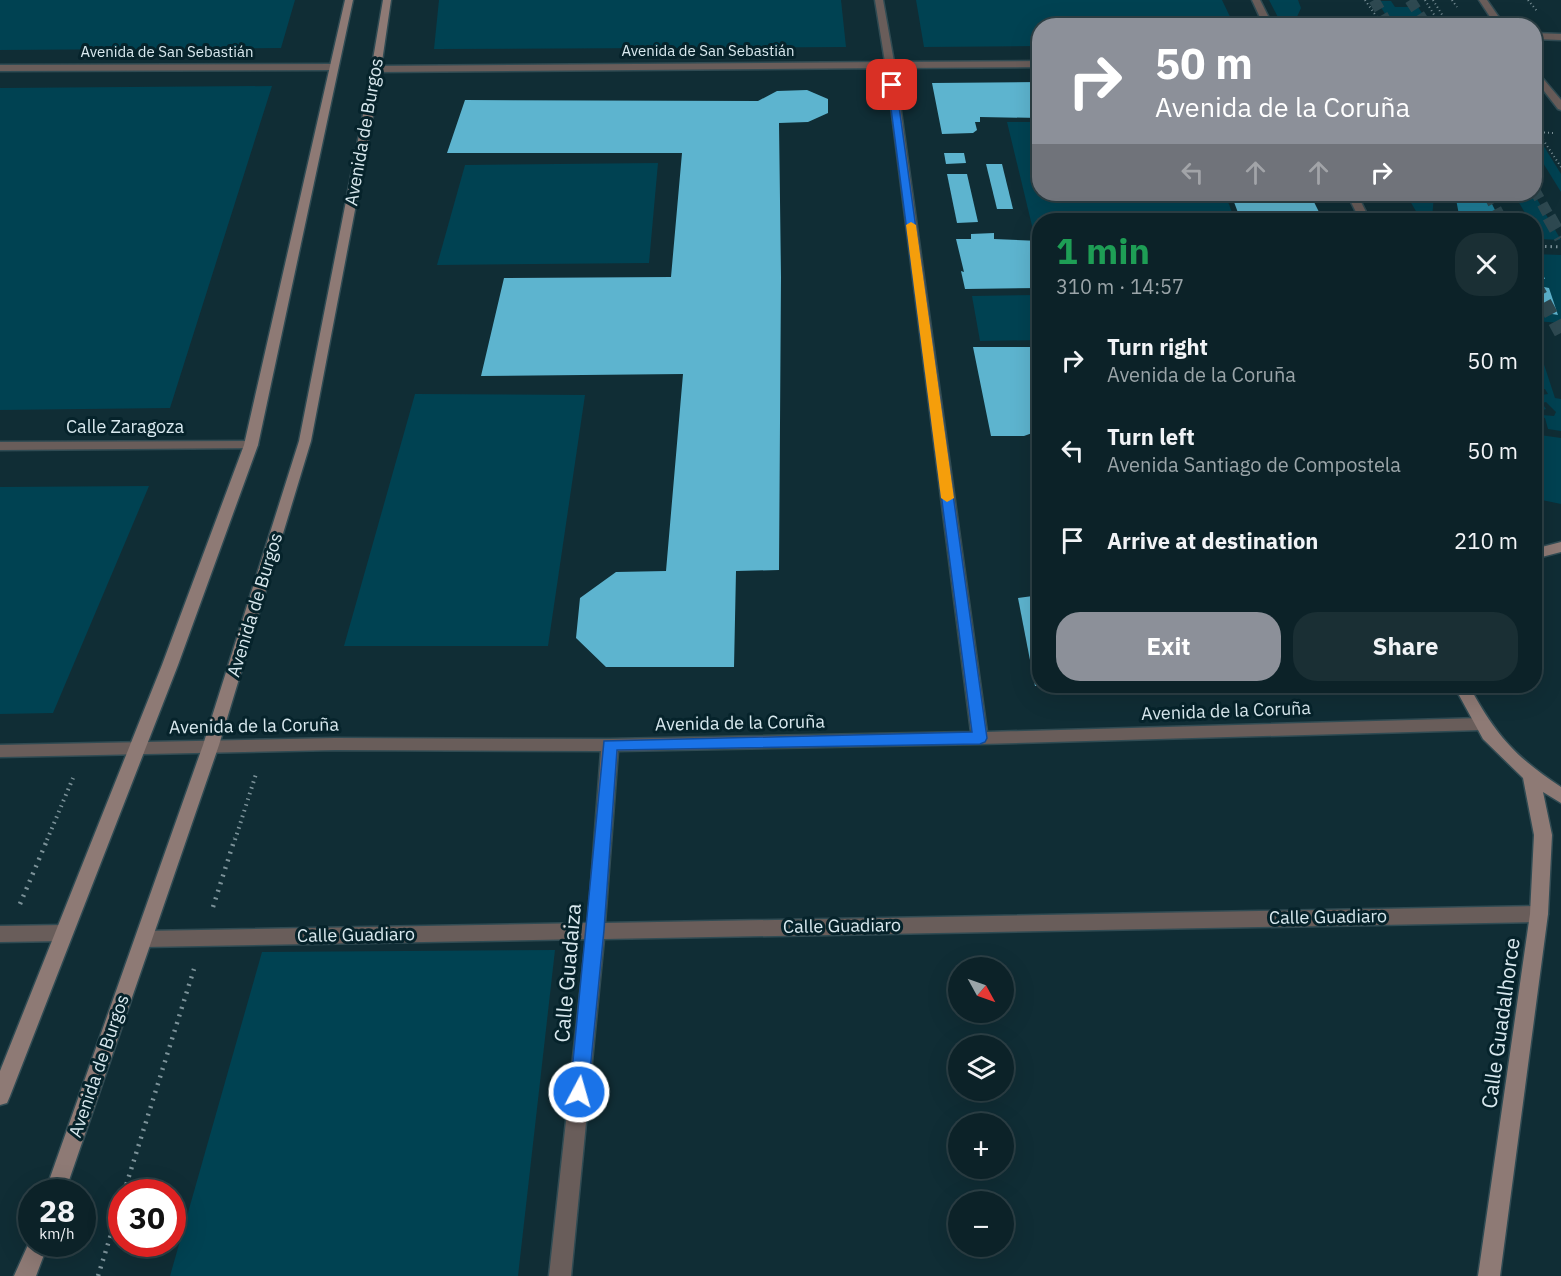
<!DOCTYPE html>
<html lang="en">
<head>
<meta charset="utf-8">
<style>
	:root { --surface:#0c2228; --page:#1a2f34; --text:#f1f3f6; --muted:#9aa4a8; --line:#2c3f45; --accent:#8c9099 }
	body { margin:0; font-family:"IBM Plex Sans",sans-serif; background:var(--page); color:var(--text); height:100vh; display:flex; flex-direction:column; font-size:22px; white-space:nowrap }
	* { box-sizing:border-box; margin:0 }
	p { font-size:20px; color:var(--muted) }
	.icon { flex:none; width:33px; height:33px; fill:none; stroke:currentColor; stroke-width:2; stroke-linecap:round; stroke-linejoin:round }
	.map { position:relative; flex:1; overflow:hidden }
	.details { position:absolute; left:1032px; top:213px; width:510px; height:480px; display:flex; flex-direction:column; background:var(--surface); border-radius:24px; box-shadow:0 6px 24px #0002,0 0 0 2px var(--line) }
	.details>* { flex:none }
	.guide { position:absolute; left:1032px; top:18px; width:510px; height:183px; border-radius:24px; box-shadow:0 6px 24px #0002,0 0 0 2px var(--line); background:#8c9099; color:#fff; overflow:hidden }
	.needle { width:39px; rotate:130deg }
	.fabs { position:absolute; left:948px; top:957px; display:grid; gap:12px }
	.fabs a { display:grid; place-items:center; width:66px; height:66px; border-radius:50%; background:var(--surface); box-shadow:0 6px 24px #0002,0 0 0 2px var(--line); font-size:30px }
	.speed { position:absolute; left:18px; top:1179px; display:flex; gap:12px; font-size:30px; font-weight:700; text-align:center }
	.speed>* { display:grid; place-content:center; width:78px; height:78px; border-radius:50%; background:var(--surface); box-shadow:0 6px 24px #0002,0 0 0 2px var(--line); line-height:1 }
	.speed small { font-size:15px; font-weight:400 }
	.speed .limit { border:9px solid #d22; background:#fff; color:#111 }
	.pin { position:absolute; display:grid; place-items:center; width:51px; height:51px; color:#fff; margin:-26px; border-radius:12px; box-shadow:0 3px 9px #0006 }
	.me { position:absolute; width:66px; margin:-33px; rotate:6deg; stroke-linejoin:round; filter:drop-shadow(0 0 4px #0008) }
	.turn { display:flex; align-items:center; gap:21px; height:126px; padding:0 24px; font-size:27px }
	.turn .icon { width:78px; height:78px; stroke-width:2.5 }
	.turn b { display:block; font-size:42px; line-height:51px }
	.lanes { display:flex; align-items:center; height:57px; padding:0 24px; background:#0003; justify-content:center; gap:30px; direction:ltr }
	.lanes .off { opacity:.35 }
	.round { display:grid; place-items:center; flex:none; width:63px; height:63px; border-radius:24px; background:var(--page) }
	.head { display:flex; align-items:center; justify-content:space-between; height:102px; padding:0 24px }
	h1 { font-size:36px; font-weight:700; line-height:45px; color:#1e9e55 }
	.cta { display:flex; gap:12px; margin-top:auto; padding:12px 24px }
	.cta a { flex:1; height:69px; border-radius:24px; background:var(--accent); color:#fff; font-size:24px; font-weight:700; line-height:69px; text-align:center }
	.cta a+a { background:var(--page); color:var(--text) }
	ul { padding:0; list-style:none }
	li { display:flex; align-items:center; gap:18px; height:90px; padding:0 24px }
	li div { flex:1 }
	li b { display:block; font-size:22px }
	li em { font-style:normal }
	.map>svg:first-child { display:block }
	.green { fill:#004252 }
	.water { fill:#1f7f99 }
	.building { fill:#5db4cf }
	.lines { fill:none; stroke-linecap:round; stroke-linejoin:round }
	.highway-tunnel-far1 { stroke:#2e4951; stroke-width:11; stroke-dasharray:11 6; stroke-linecap:butt }
	.highway-tunnel { stroke:#2e4951; stroke-width:14; stroke-dasharray:14 8; stroke-linecap:butt }
	.street-casing { stroke:#304b53; stroke-width:3 }
	.secondary-casing { stroke:#304b53; stroke-width:3 }
	.path-far3 { stroke:#7c9299; stroke-width:2; stroke-dasharray:1 3; stroke-linecap:butt }
	.path-far2 { stroke:#7c9299; stroke-width:3; stroke-dasharray:1.5 4; stroke-linecap:butt }
	.path-far1 { stroke:#7c9299; stroke-width:4; stroke-dasharray:1.5 4.5; stroke-linecap:butt }
	.path { stroke:#7c9299; stroke-width:4.5; stroke-dasharray:2 6; stroke-linecap:butt }
	.street { fill:#695d5a; fill-rule:evenodd }
	.secondary { fill:#8e7a75; fill-rule:evenodd }
	.route { fill:#1a73e8; stroke:#114b97; stroke-width:1.5 }
	.slow { fill:#f59e0b }
	.labels { text-anchor:middle; stroke-width:6; stroke-linejoin:round; paint-order:stroke }
	.far-street-label { font-size:15px; fill:#d9e9ef; stroke:#06232b }
	.street-label { font-size:18px; fill:#d9e9ef; stroke:#06232b }
	.near-street-label { font-size:21px; fill:#d9e9ef; stroke:#06232b }
</style>
</head>
<body>
<div class="map">
<svg width="1561" height="1276" viewBox="0 0 1561 1276">
	<rect width="100%" height="100%" fill="#102d35"/>
	<!-- green -->
	<g class="green">
		<path d="M0,0H295L281,48L0,50Z"/>
		<path d="M439,0H841L846,47L434,49Z"/>
		<path d="M916,0H1222L1234,25L1040,26L1039,46L924,47Z"/>
		<path d="M1269,0H1298L1301,8L1296,19L1306,25H1282Z"/>
		<path d="M1377,1H1391L1395,7H1418L1430,25H1392Z"/>
		<path d="M272,86L170,408L0,410V88Z"/>
		<path d="M1007,122H1039L1040,194H1225L1235,220H1040L1039,234H1034Z"/>
		<path d="M1535,139L1540,140L1561,174V192L1535,150Z"/>
		<path d="M658,163L649,263L437,265L465,165Z"/>
		<path d="M1406,194H1434L1432,220H1421Z"/>
		<path d="M1514,194H1534L1561,240L1539,239L1535,230L1534,220H1529Z"/>
		<path d="M1534,254L1561,255V323L1535,321V311L1558,315L1549,289L1535,285V279H1544L1539,265L1535,264Z"/>
		<path d="M1039,295V340L980,341L972,296Z"/>
		<path d="M1534,334L1555,398L1561,399V431L1548,429L1545,418L1536,417L1540,435L1561,438V504L1537,499L1535,494V409L1542,415L1554,416L1556,412L1546,402L1542,403L1546,409L1543,410L1535,399V396L1548,394L1545,389L1535,391V385L1541,381L1535,375Z"/>
		<path d="M415,394L585,395L548,646H344Z"/>
		<path d="M149,486L53,713L0,714V487Z"/>
		<path d="M555,950L518,1276H170L262,952Z"/>
	</g>
	<!-- water -->
	<path class="water" d="M1455,194H1487L1500,220H1460Z"/>
	<!-- building -->
	<g class="building">
		<path d="M1040,82V118L980,117V122H975L977,130L973,133L942,134L932,83Z"/>
		<path d="M807,90L828,99V113L808,122L779,123L781,277L779,570L736,571L734,667H606L576,638L580,598L616,572L666,571L683,374L481,376L504,278L671,277L682,153H447L465,100L758,101L777,91Z"/>
		<path d="M944,153H964L966,163L946,164Z"/>
		<path d="M986,164H1002L1013,209H997Z"/>
		<path d="M947,174H967L978,222L957,223Z"/>
		<path d="M1231,194H1310L1323,220H1250L1249,218H1240Z"/>
		<path d="M994,233V239L1040,241V288L965,289L961,271L964,272L956,239H971V234Z"/>
		<path d="M1534,264L1539,265L1545,279H1534Z"/>
		<path d="M1534,285L1549,288L1558,315L1534,311Z"/>
		<path d="M973,347H1040V414L1034,415L1037,429L1035,432L1024,436H991Z"/>
		<path d="M1040,595V686H1035L1018,598Z"/>
	</g>
	<g class="lines">
		<!-- highway-tunnel-far1 -->
		<g class="highway-tunnel-far1">
			<path d="M1374,0L1389,26"/>
			<path d="M1410,0L1427,26"/>
			<path d="M1534,189L1550,218"/>
			<path d="M1488,194L1501,218"/>
		</g>
		<!-- highway-tunnel -->
		<g class="highway-tunnel">
			<path d="M1500,217L1502,220"/>
			<path d="M1549,217L1561,238"/>
			<path d="M1534,283L1561,333"/>
		</g>
		<defs>
			<g id="street">
				<path d="M875,0H883L894,62L1040,61V67L895,68L987,732L1481,718L1487,720L1489,724L1487,728L1481,730L980,744L618,751L605,923L1539,906L1545,909L1548,914L1545,919L1539,922L604,939L571,1276H549L586,939L144,947L138,945L135,939L138,933L144,931L588,923L601,751L335,750L0,757V745L335,738L610,739L971,732L886,68L376,72L371,69L376,66L885,62Z"/>
				<path d="M1252,0H1260L1273,26H1264Z"/>
				<path d="M1479,0H1487L1505,26H1496Z"/>
				<path d="M1534,33L1561,34V40L1534,39Z"/>
				<path d="M0,65L333,64L338,67L333,70L0,71Z"/>
				<path d="M1534,68L1561,100V110L1558,109L1534,78Z"/>
				<path d="M1347,194H1357L1370,220H1360Z"/>
				<path d="M251,441L258,445L256,448L0,450V442Z"/>
				<path d="M64,925L70,927L73,933L70,939L64,941L0,942V926Z"/>
			</g>
			<g id="secondary">
				<path d="M345,0H353L258,445L178,665L10,1096L7,1103L0,1105V1071L162,665L244,445Z"/>
				<path d="M383,0H391L378,89L311,441L219,745L65,1192H45L203,745L299,441L368,89Z"/>
				<path d="M1561,542V552L1534,559V549Z"/>
				<path d="M1454,686H1469C1496,735 1514,756 1561,787V803L1543,792L1552,835L1548,914L1500,1276H1478L1530,914L1534,835L1523,778L1483,739Z"/>
				<path d="M32,1236V1244H48L36,1276H14Z"/>
			</g>
		</defs>
		<!-- street casing -->
		<use href="#street" class="street-casing"/>
		<!-- secondary casing -->
		<use href="#secondary" class="secondary-casing"/>
		<!-- path-far3 -->
		<g class="path-far3">
			<path d="M1365,0L1383,26"/>
			<path d="M1425,0L1441,26"/>
			<path d="M1433,0L1449,26"/>
			<path d="M1452,0L1457,7"/>
			<path d="M1528,0L1537,11"/>
			<path d="M1534,127L1538,132"/>
			<path d="M1553,133L1538,132L1561,167"/>
		</g>
		<!-- path-far2 -->
		<path class="path-far2" d="M1534,246L1561,247"/>
		<!-- path-far1 -->
		<g class="path-far1">
			<path d="M47,840L73,778"/>
			<path d="M235,840L256,774"/>
		</g>
		<!-- path -->
		<g class="path">
			<path d="M20,904L48,838"/>
			<path d="M213,907L235,838"/>
			<path d="M124,1192L194,969"/>
			<path d="M98,1276L122,1199"/>
		</g>
		<!-- street -->
		<use href="#street" class="street"/>
		<!-- secondary -->
		<use href="#secondary" class="secondary"/>
	</g>
	<!-- route -->
	<path class="route" d="M892,82L896,85L987,738L985,742L980,744L617,750L604,930L588,1092L586,1098L579,1100L573,1098L570,1092L604,741L972,732L888,85Z"/>
	<!-- slow -->
	<path class="slow" d="M911,222L916,225L954,498L947,502L941,498L906,225Z"/>
	<g class="labels">
		<!-- far-street labels -->
		<g class="far-street-label">
			<text x="708" y="56">Avenida de San Sebastián</text>
			<text x="167" y="57">Avenida de San Sebastián</text>
		</g>
		<!-- street labels -->
		<g class="street-label">
			<text transform="translate(364 132) rotate(-80)" y="6">Avenida de Burgos</text>
			<text x="125" y="433">Calle Zaragoza</text>
			<text transform="translate(255 605) rotate(-73)" y="6">Avenida de Burgos</text>
			<text transform="translate(1226 711) rotate(-2)" y="6">Avenida de la Coruña</text>
			<text transform="translate(740 723) rotate(-1)" y="6">Avenida de la Coruña</text>
			<text transform="translate(254 726) rotate(-1)" y="6">Avenida de la Coruña</text>
			<text transform="translate(1328 917) rotate(-1)" y="6">Calle Guadiaro</text>
			<text transform="translate(842 926) rotate(-1)" y="6">Calle Guadiaro</text>
			<text transform="translate(356 935) rotate(-1)" y="6">Calle Guadiaro</text>
			<text transform="translate(99 1066) rotate(-71)" y="6">Avenida de Burgos</text>
		</g>
		<!-- near-street labels -->
		<g class="near-street-label">
			<text transform="translate(568 973) rotate(-85)" y="7">Calle Guadaiza</text>
			<text transform="translate(1501 1023) rotate(-82)" y="7">Calle Guadalhorce</text>
		</g>
	</g>
</svg>
<div class="fabs">
<a><svg class="needle" viewBox="-14 -14 28 28"><path d="M0-13l5 13h-10z" fill="#e53935"/><path d="M0 13l5-13h-10z" fill="#9aa4a8"/></svg></a>
<a><svg class="icon" aria-label="layers" viewBox="0 0 24 24"><path d="M12 4l9 5-9 5-9-5zM3 14l9 5 9-5"/></svg></a>
<a>+</a>
<a>−</a>
</div>
<div class="speed"><div>28<small>km/h</small></div><div class="limit">30</div></div>
<div class="pin" style="left:892px;top:85px;background:#d93025"><svg class="icon" aria-label="arrive" viewBox="0 0 24 24"><path d="M6 21V4h12l-3 4 3 4H6"/></svg></div>
<svg class="me" style="left:579px;top:1092px" viewBox="-20 -20 40 40"><circle r="17" fill="#1a73e8" stroke="#fff" stroke-width="3"/><path d="M0-11L8 9 0 5-8 9z" fill="#fff"/></svg>
<div class="guide">
<div class="turn"><svg class="icon" aria-label="right" viewBox="0 0 24 24"><path d="M7 20v-9h11M14 6l5 5-5 5"/></svg><div><b>50 m</b>Avenida de la Coruña</div></div>
<div class="lanes"><svg class="icon off" aria-label="left" viewBox="0 0 24 24"><path d="M17 20v-9H6M10 6l-5 5 5 5"/></svg><svg class="icon off" aria-label="ahead" viewBox="0 0 24 24"><path d="M12 20V5M6 11l6-6 6 6"/></svg><svg class="icon off" aria-label="ahead" viewBox="0 0 24 24"><path d="M12 20V5M6 11l6-6 6 6"/></svg><svg class="icon" aria-label="right" viewBox="0 0 24 24"><path d="M7 20v-9h11M14 6l5 5-5 5"/></svg></div>
</div>
<section class="details">
<div class="head"><div><h1>1 min</h1><p>310 m · 14:57</p></div><a class="round"><svg class="icon" aria-label="close" viewBox="0 0 24 24"><path d="M6 6l12 12M18 6L6 18"/></svg></a></div>
<ul>
<li><svg class="icon" aria-label="right" viewBox="0 0 24 24"><path d="M7 20v-9h11M14 6l5 5-5 5"/></svg><div><b>Turn right</b><p>Avenida de la Coruña</p></div><em>50 m</em></li>
<li><svg class="icon" aria-label="left" viewBox="0 0 24 24"><path d="M17 20v-9H6M10 6l-5 5 5 5"/></svg><div><b>Turn left</b><p>Avenida Santiago de Compostela</p></div><em>50 m</em></li>
<li><svg class="icon" aria-label="arrive" viewBox="0 0 24 24"><path d="M6 21V4h12l-3 4 3 4H6"/></svg><div><b>Arrive at destination</b></div><em>210 m</em></li>
</ul>
<div class="cta"><a>Exit</a><a>Share</a></div>
</section>
</div>
</body>
</html>
